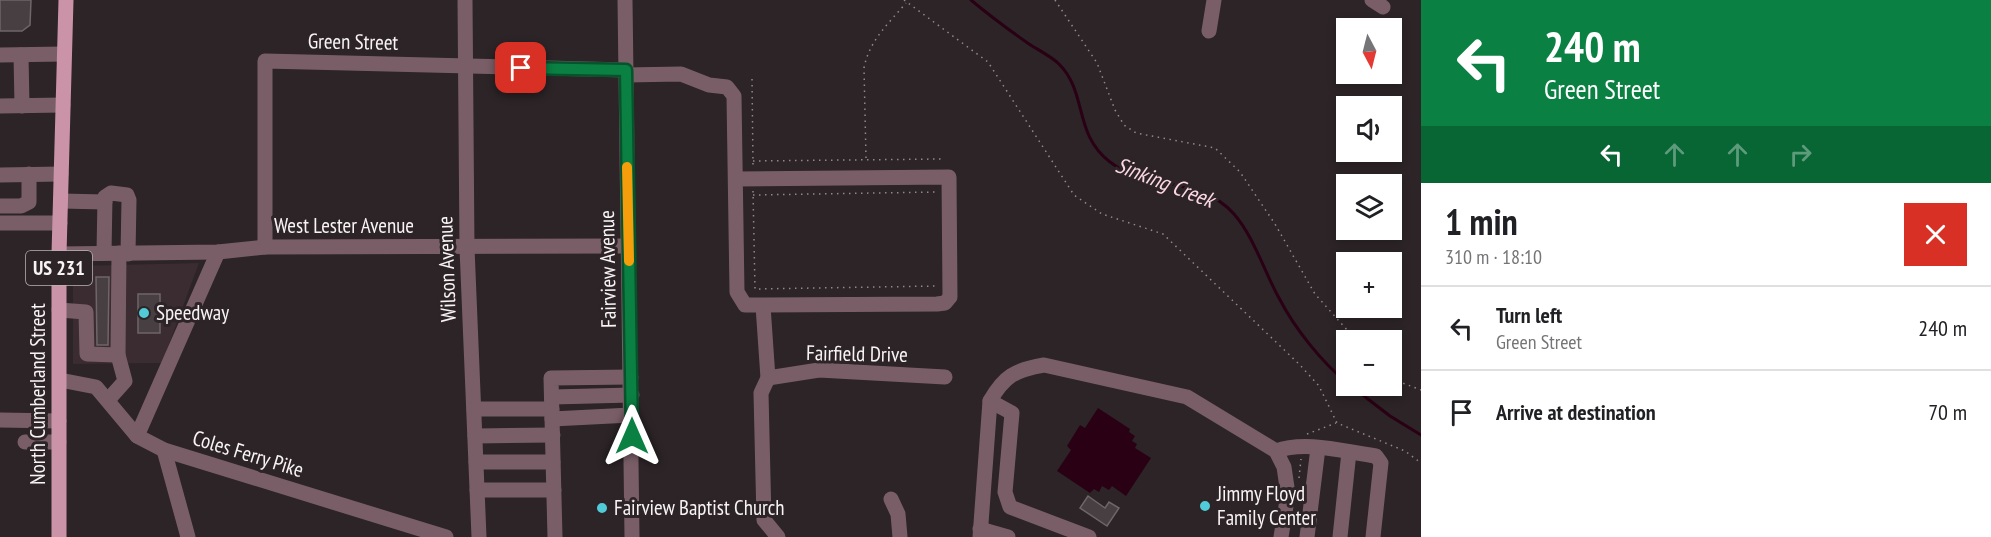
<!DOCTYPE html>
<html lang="en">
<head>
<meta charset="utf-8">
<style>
	:root { --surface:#fff; --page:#f6f6f6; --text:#202124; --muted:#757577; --line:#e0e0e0 }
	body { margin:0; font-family:"PT Sans Narrow",sans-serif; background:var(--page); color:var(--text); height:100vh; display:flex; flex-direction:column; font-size:22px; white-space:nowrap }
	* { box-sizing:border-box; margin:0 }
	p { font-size:20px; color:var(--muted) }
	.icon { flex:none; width:33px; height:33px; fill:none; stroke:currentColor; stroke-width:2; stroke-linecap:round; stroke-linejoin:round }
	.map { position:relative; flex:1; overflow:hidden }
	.sheet { display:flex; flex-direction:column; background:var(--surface); width:570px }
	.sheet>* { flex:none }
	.top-card { background:#0b8043; color:#fff; overflow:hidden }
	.needle { width:39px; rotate:173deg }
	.controls { position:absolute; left:1336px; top:18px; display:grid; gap:12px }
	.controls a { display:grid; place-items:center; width:66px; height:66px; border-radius:0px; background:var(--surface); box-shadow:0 3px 9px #0003; font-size:30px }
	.pin { position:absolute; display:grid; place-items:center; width:51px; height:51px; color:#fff; margin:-26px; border-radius:12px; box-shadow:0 3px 9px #0006 }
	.me { position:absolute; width:66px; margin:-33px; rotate:0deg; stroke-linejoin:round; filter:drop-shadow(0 0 4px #0008) }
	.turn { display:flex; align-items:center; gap:21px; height:126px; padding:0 24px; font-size:27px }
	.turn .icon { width:78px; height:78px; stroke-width:2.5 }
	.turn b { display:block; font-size:42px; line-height:51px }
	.lanes { display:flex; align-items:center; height:57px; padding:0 24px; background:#0003; justify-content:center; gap:30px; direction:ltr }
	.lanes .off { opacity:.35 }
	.round { display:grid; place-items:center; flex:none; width:63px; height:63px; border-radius:0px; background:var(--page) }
	.overview { display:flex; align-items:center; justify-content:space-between; height:102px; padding:0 24px }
	h1 { font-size:36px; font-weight:800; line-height:45px }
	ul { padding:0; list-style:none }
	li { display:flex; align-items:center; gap:18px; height:84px; padding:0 24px; border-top:2px solid var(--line) }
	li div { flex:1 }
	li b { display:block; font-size:22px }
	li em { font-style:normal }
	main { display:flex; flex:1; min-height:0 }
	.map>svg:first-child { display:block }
	.built { fill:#3a2c31 }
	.water { fill:#2a0014 }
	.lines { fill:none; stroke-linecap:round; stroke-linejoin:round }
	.stream { stroke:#2a0014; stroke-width:3 }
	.building { fill:#473f42; stroke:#6f6669; stroke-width:1.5 }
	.path { stroke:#918a8d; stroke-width:1.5; stroke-dasharray:1.5 4.5; stroke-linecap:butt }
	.minor { stroke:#795e68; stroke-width:15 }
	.major { stroke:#ca93a8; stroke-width:15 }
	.route-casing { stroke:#07532c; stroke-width:15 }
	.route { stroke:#0b8043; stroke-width:10 }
	.slow { stroke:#f59e0b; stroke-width:10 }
	.poi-dot { fill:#52cbd8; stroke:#2c2427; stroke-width:2 }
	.labels { text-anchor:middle; stroke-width:6; stroke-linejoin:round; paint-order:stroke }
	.shield { fill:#2c2427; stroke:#bbb5b7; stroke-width:1.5 }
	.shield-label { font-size:20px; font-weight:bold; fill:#f8f3f5 }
	.street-label { font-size:21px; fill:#f8f3f5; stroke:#2c2427 }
	.poi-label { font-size:21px; fill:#f8f3f5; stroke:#2c2427; text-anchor:start }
	.water-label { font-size:22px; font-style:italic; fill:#fcd7e4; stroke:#2c2427 }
</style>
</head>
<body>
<main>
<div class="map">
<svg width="1421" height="537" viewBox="0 0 1421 537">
	<rect width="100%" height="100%" fill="#2c2427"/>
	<!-- built -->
	<path class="built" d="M199,263L162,363L73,364V266Z"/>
	<!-- water -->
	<path class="water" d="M1098,408L1130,429L1129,432L1135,436L1132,441L1137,444L1135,448L1151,458L1126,496L1112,486L1109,490L1102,486L1099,492L1094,489L1090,493L1057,471L1071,450L1067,446L1080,425L1085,428Z"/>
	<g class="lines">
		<!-- stream -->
		<g class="stream">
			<path d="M971,0C989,15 1009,30 1029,44C1038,50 1051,56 1059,64C1088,93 1073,134 1110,162C1147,191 1201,176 1234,214C1254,237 1264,271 1279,298C1295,329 1321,361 1347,383"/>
			<path d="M1351,386L1390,416L1421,435"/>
		</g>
	</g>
	<!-- building -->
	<g class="building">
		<path d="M0,0H31L30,25L22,31H0Z"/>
		<path d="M96,277H109L108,345H97Z"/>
		<rect x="138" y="294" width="22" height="39"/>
		<path d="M1088,496L1105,508L1109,502L1119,508L1107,526L1080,508Z"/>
	</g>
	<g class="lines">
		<!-- path -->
		<g class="path">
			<path d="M904,0L988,62L1074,195L1102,214L1163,234L1300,365L1319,386L1337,423L1405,451L1421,463"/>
			<path d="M1055,0L1097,63L1115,110L1124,125L1136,133L1215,148L1240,172L1275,224L1315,294L1356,340"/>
			<path d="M752,79L753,165"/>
			<path d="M866,158L864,68C869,41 888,24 906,3"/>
			<path d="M753,161L940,159V163"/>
			<path d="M753,191L755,289L937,286"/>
			<path d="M753,195L937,192"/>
			<path d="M1392,379L1421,390"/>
			<path d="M1307,434L1336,423"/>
			<path d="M1299,478L1301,459"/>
		</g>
		<!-- minor -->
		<g class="minor">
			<path d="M465,0L467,248L479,537"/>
			<path d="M625,0L632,537"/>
			<path d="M1372,0L1383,7"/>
			<path d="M1209,31L1214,0"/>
			<path d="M0,55L64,54"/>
			<path d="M21,55L22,106"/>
			<path d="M626,75L681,74L709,85L727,87L734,96L737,292L745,305L937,304L945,303L950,297L949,177L737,179"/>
			<path d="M0,106L63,105"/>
			<path d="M0,175L61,174"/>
			<path d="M61,201L105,202"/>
			<path d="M0,206H21L29,202V174"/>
			<path d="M0,223H60"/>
			<path d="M265,247V61L626,70"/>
			<path d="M104,253L105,197L111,193L127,195L129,200L128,254"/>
			<path d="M59,254L218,252L265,247L628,246"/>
			<path d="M763,306L768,378L761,393L764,520L778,537"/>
			<path d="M59,310L86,312L87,354L118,355L119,253"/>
			<path d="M768,378L819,370L945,377"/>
			<path d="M60,380L96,387L137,436L164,450L446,537"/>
			<path d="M552,397L632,395"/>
			<path d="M108,400L125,381L118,355"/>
			<path d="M990,401L1012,413L1005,492L1010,507L1089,537"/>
			<path d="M474,409H552"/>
			<path d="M552,419L631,415"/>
			<path d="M0,420L59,421"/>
			<path d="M137,436L218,252"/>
			<path d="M475,436L553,435"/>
			<path d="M25,442H59"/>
			<path d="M164,450L188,537"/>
			<path d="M1276,451C1306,440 1345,452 1376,456L1381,463L1373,537"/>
			<path d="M476,462H553"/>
			<path d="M477,490H554"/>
			<path d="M891,499L898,514L900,537"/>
			<path d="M980,529L1008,537"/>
			<path d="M555,537L551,378L631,377"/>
			<path d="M980,537L990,401C1004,376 1015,370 1044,365L1187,397L1276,451L1284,467L1288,494L1281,537"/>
			<path d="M1307,537L1318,448"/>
			<path d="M1340,537L1349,452"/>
		</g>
		<!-- major -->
		<path class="major" d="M59,537V254L66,0"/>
	</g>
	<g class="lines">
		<defs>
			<path id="route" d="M521,68L626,70L632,436"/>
		</defs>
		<!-- route casing -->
		<use href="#route" class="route-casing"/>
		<!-- route -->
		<use href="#route" class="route"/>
		<!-- slow -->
		<path class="slow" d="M627,167L629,261"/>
	</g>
	<!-- markers -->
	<g class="poi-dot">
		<circle cx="144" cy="313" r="6"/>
		<circle cx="1205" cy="506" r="6"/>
		<circle cx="602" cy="508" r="6"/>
	</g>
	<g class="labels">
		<!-- shield labels -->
		<rect class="shield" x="26" y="251" width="66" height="34" rx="4.5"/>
		<g class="shield-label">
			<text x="59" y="275">US 231</text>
		</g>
		<!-- street labels -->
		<g class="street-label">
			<text transform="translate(353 42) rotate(1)" y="7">Green Street</text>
			<text x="344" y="233">West Lester Avenue</text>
			<text transform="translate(447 269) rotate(-92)" y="7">Wilson Avenue</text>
			<text transform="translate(608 269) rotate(-91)" y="7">Fairview Avenue</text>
			<text transform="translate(857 354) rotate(1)" y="7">Fairfield Drive</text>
			<text transform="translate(38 394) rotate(-90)" y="7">North Cumberland Street</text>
			<text transform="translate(248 454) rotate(17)" y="7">Coles Ferry Pike</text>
		</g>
		<!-- poi labels -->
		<g class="poi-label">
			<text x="156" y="320">Speedway</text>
			<text x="1217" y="501">Jimmy Floyd<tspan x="1217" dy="24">Family Center</tspan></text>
			<text x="614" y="515">Fairview Baptist Church</text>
		</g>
		<!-- water labels -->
		<g class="water-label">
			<text transform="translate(1165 182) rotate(21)" y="8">Sinking Creek</text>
		</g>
	</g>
</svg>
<div class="controls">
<a><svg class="needle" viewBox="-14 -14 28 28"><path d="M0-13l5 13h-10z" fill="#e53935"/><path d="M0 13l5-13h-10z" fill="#757577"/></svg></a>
<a><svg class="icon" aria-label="sound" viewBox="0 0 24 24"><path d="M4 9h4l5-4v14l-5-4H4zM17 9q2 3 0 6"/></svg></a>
<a><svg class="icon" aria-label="layers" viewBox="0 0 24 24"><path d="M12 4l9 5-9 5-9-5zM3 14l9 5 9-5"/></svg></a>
<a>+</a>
<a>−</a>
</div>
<div class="pin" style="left:521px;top:68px;background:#d93025"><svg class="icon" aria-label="arrive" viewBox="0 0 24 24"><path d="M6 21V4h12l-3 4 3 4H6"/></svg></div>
<svg class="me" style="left:632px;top:436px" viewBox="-20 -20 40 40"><path d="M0-17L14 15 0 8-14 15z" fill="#0b8043" stroke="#fff" stroke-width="4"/></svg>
</div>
<section class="sheet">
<div class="top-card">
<div class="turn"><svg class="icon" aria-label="left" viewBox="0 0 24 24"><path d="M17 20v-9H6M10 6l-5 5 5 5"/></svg><div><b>240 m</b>Green Street</div></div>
<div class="lanes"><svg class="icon" aria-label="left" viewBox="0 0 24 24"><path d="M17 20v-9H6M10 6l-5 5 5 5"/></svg><svg class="icon off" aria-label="ahead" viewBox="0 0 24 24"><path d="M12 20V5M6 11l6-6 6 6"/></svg><svg class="icon off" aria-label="ahead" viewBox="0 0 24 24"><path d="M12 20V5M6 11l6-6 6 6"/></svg><svg class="icon off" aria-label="right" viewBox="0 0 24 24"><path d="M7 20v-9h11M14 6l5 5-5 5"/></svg></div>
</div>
<div class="overview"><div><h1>1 min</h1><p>310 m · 18:10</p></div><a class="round" style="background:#d93025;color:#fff"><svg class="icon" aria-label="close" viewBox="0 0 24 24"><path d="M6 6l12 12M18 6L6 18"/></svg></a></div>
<ul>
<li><svg class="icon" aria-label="left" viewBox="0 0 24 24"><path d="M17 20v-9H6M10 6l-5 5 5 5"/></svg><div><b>Turn left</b><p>Green Street</p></div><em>240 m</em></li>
<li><svg class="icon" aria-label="arrive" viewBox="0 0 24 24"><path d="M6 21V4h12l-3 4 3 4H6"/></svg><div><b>Arrive at destination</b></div><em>70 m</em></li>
</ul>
</section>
</main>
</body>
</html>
